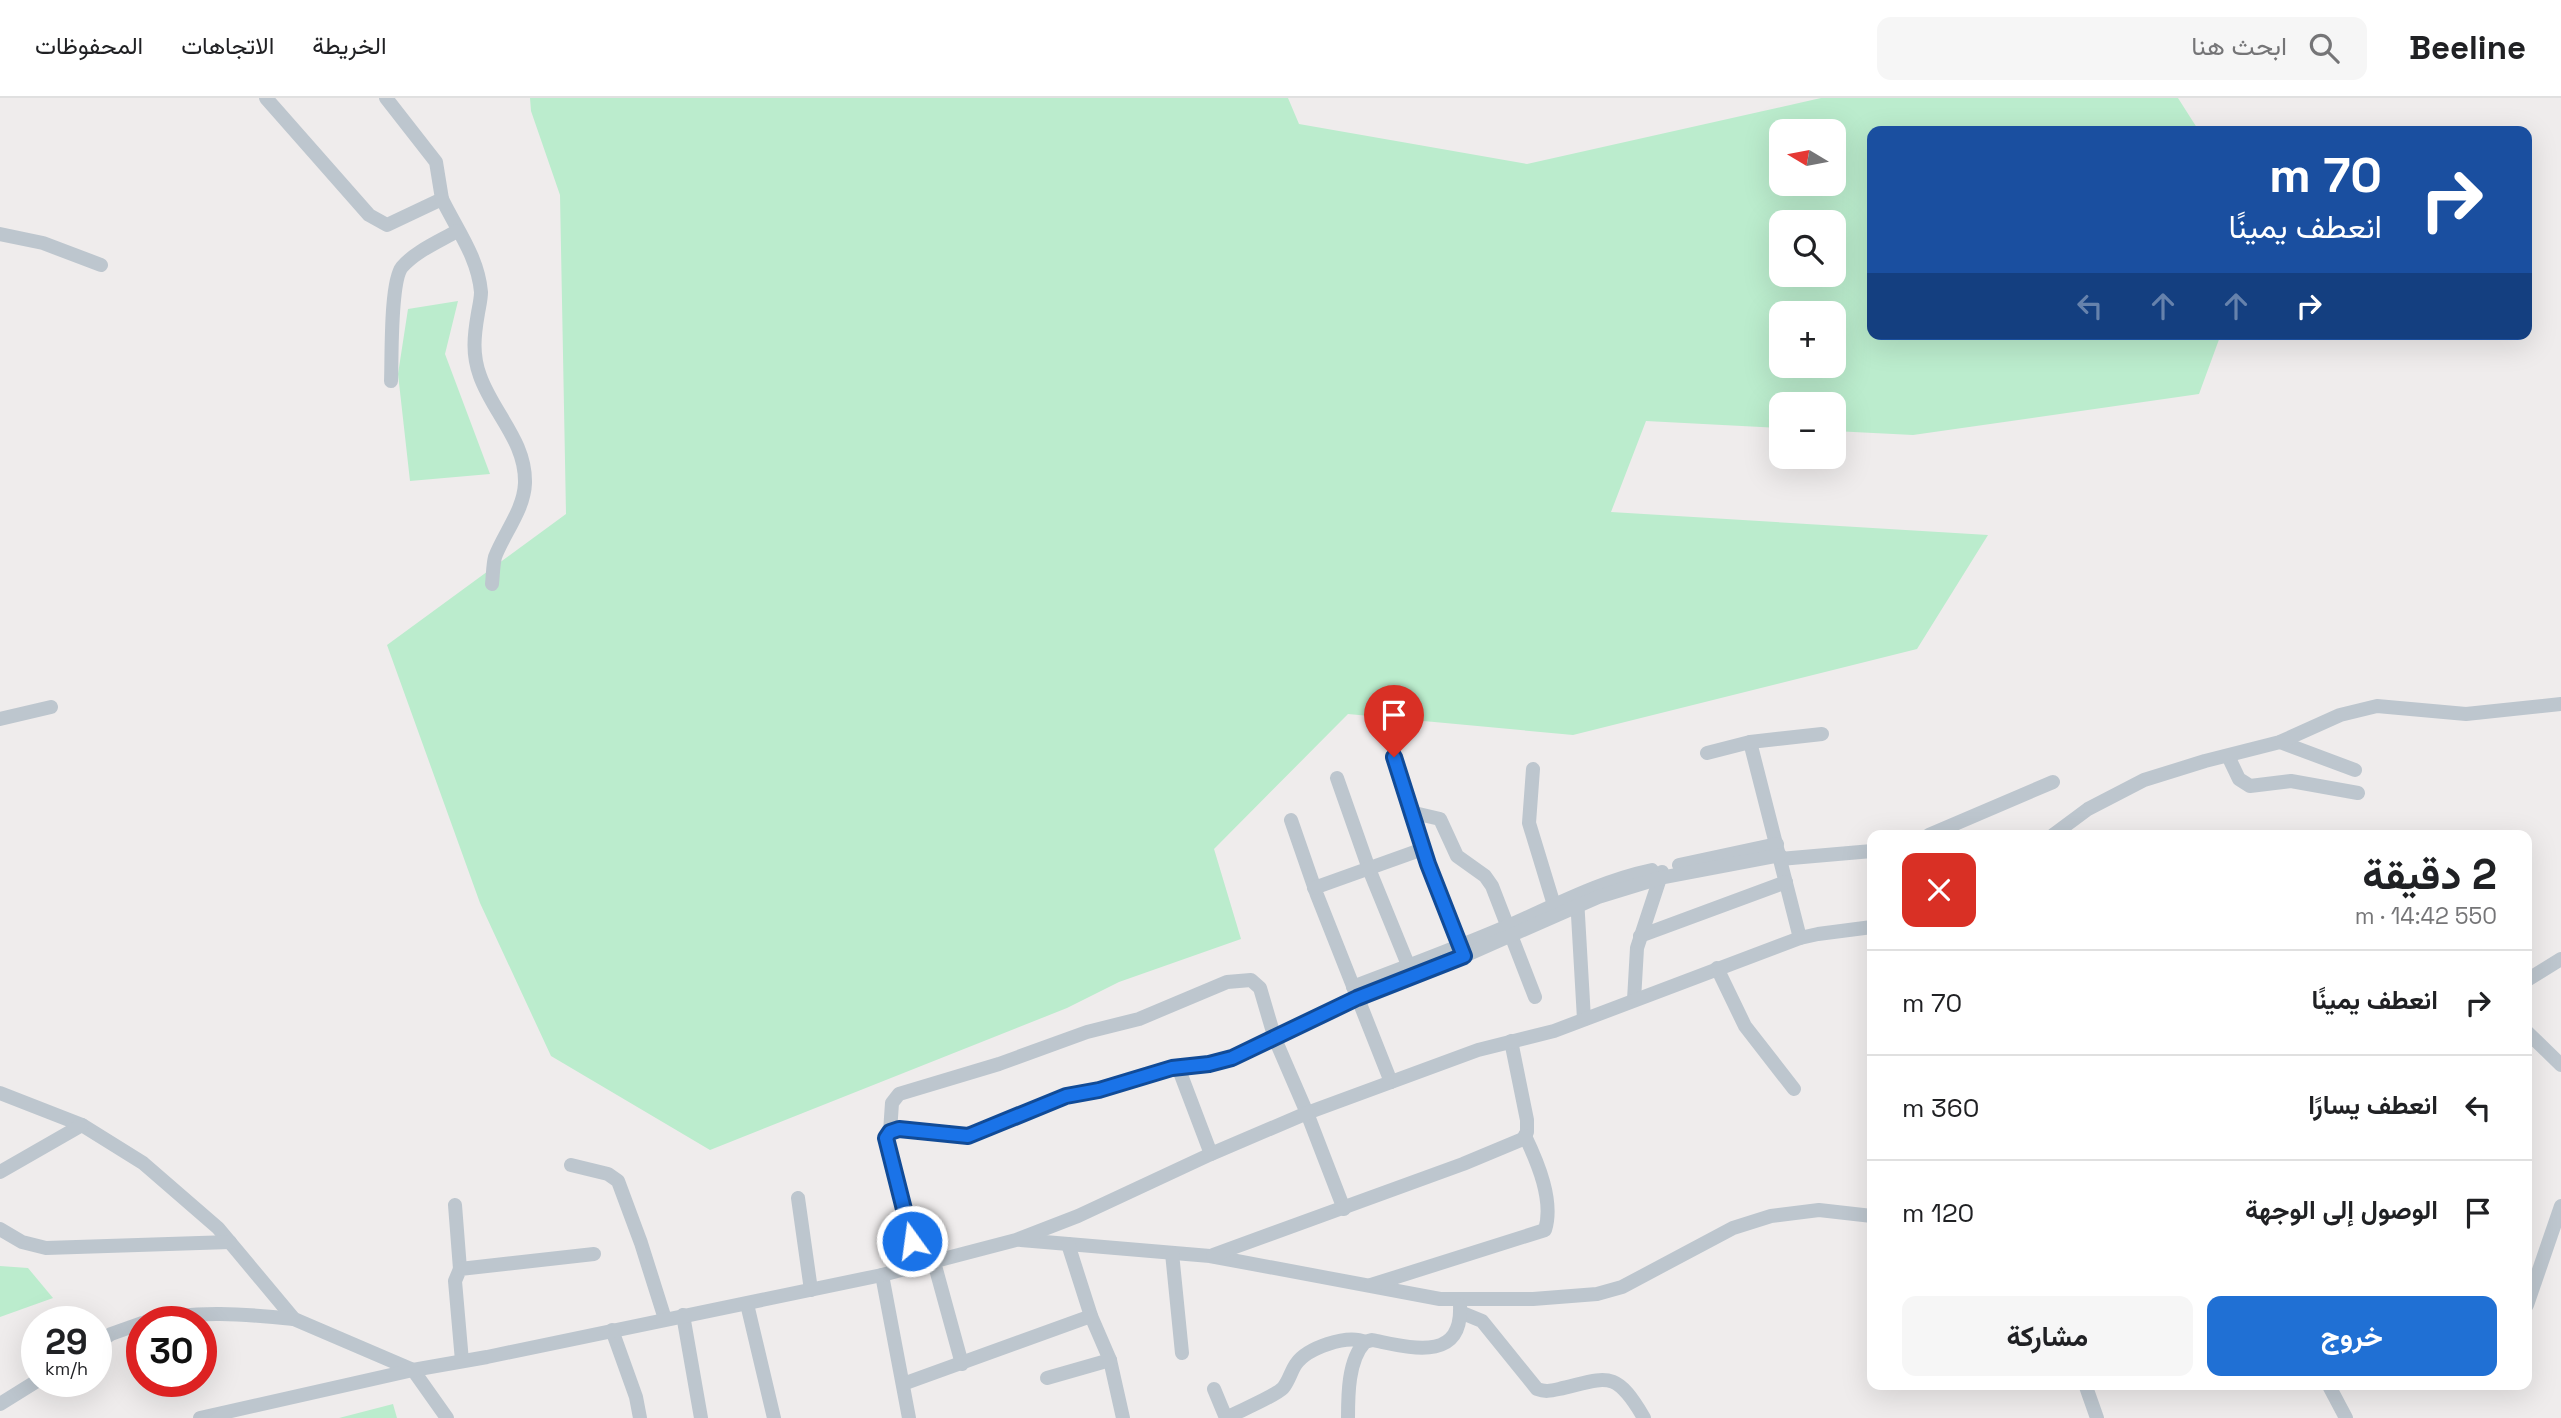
<!DOCTYPE html>
<html lang="ar">
<head>
<meta charset="utf-8">
<style>
	:root { --surface:#fff; --page:#f6f6f6; --text:#202124; --muted:#757577; --line:#e0e0e0; --accent:#2070d4 }
	body { margin:0; font-family:"Space Grotesk",Vazirmatn,sans-serif; background:var(--page); color:var(--text); direction:rtl; height:100vh; display:flex; flex-direction:column; font-size:26px; white-space:nowrap }
	* { box-sizing:border-box; margin:0 }
	p { font-size:23px; color:var(--muted) }
	.icon { flex:none; width:38px; height:38px; fill:none; stroke:currentColor; stroke-width:2; stroke-linecap:round; stroke-linejoin:round }
	.map { position:relative; flex:1; overflow:hidden; direction:ltr }
	.details { position:absolute; left:1867px; top:732px; width:665px; height:560px; display:flex; flex-direction:column; background:var(--surface); border-radius:14px; box-shadow:0 7px 28px #0002; direction:rtl }
	.details>* { flex:none }
	.guide { position:absolute; left:1867px; top:28px; width:665px; height:214px; border-radius:14px; box-shadow:0 7px 28px #0002; direction:rtl; background:#1a4fa0; color:#fff; overflow:hidden }
	.needle { width:46px; rotate:280deg }
	.fabs { position:absolute; left:1769px; top:21px; display:grid; gap:14px }
	.fabs a { display:grid; place-items:center; width:77px; height:77px; border-radius:14px; background:var(--surface); box-shadow:0 7px 28px #0002; font-size:35px }
	.speed { position:absolute; left:21px; top:1208px; display:flex; gap:14px; font-size:35px; font-weight:700; text-align:center }
	.speed>* { display:grid; place-content:center; width:91px; height:91px; border-radius:50%; background:var(--surface); box-shadow:0 7px 28px #0002; line-height:1 }
	.speed small { font-size:18px; font-weight:400 }
	.speed .limit { border:10px solid #d22; background:#fff; color:#111 }
	.pin { position:absolute; display:grid; place-items:center; width:60px; height:60px; color:#fff; margin:-72px -30px; border-radius:50% 50% 50% 0; rotate:-45deg; box-shadow:0 0 7px #0007 }
	.pin .icon { rotate:45deg }
	.me { position:absolute; width:77px; margin:-38px; rotate:346deg; stroke-linejoin:round; filter:drop-shadow(0 0 5px #0008) }
	.turn { display:flex; align-items:center; gap:24px; height:147px; padding:0 35px; font-size:32px }
	.turn .icon { width:91px; height:91px; stroke-width:2.5 }
	.turn b { display:block; font-size:49px; line-height:60px }
	.lanes { display:flex; align-items:center; height:66px; padding:0 35px; background:#0003; justify-content:center; gap:35px; direction:ltr }
	.lanes .off { opacity:.35 }
	.round { display:grid; place-items:center; flex:none; width:74px; height:74px; border-radius:14px; background:var(--page) }
	.head { display:flex; align-items:center; justify-content:space-between; height:119px; padding:0 35px }
	h1 { font-size:42px; font-weight:700; line-height:52px }
	.button { display:flex; gap:14px; margin-top:auto; padding:14px 35px }
	.button a { flex:1; height:80px; border-radius:14px; background:var(--accent); color:#fff; font-size:28px; font-weight:700; line-height:80px; text-align:center }
	.button a+a { background:var(--page); color:var(--text) }
	ul { padding:0; list-style:none }
	li { display:flex; align-items:center; gap:21px; height:105px; padding:0 35px; border-top:2px solid var(--line) }
	li div { flex:1 }
	li b { display:block; font-size:26px }
	li em { font-style:normal }
	header { display:flex; align-items:center; gap:42px; box-sizing:border-box; height:98px; padding:0 35px; background:var(--surface); border-bottom:2px solid var(--line) }
	header strong { font-size:33px }
	nav { display:flex; gap:38px; margin-inline-start:auto; font-size:24px }
	.search { width:490px; height:63px; background:var(--page); display:flex; align-items:center; gap:18px; box-sizing:border-box; padding:0 24px; border-radius:14px; color:var(--muted); font-size:26px }
	.map>svg:first-child { display:block }
	.green { fill:#bbeccd; fill-rule:evenodd }
	.lines { fill:none; stroke-linecap:round; stroke-linejoin:round }
	.minor { stroke:#bdc6ce; stroke-width:14 }
	.route-casing { stroke:#114b97; stroke-width:18 }
	.route { stroke:#1a73e8; stroke-width:12 }
</style>
</head>
<body>
<header>
<strong>Beeline</strong>
<div class="search"><svg class="icon" aria-label="search" viewBox="0 0 24 24"><circle cx="10" cy="10" r="6"/><path d="M15 15l6 6"/></svg>ابحث هنا</div>
<nav><a>الخريطة</a><a>الاتجاهات</a><a>المحفوظات</a></nav>
</header>
<div class="map">
<svg width="2561" height="1320" viewBox="0 0 2561 1320">
	<rect width="100%" height="100%" fill="#efecec"/>
	<!-- green -->
	<g class="green">
		<path d="M530,0H1288L1299,26L1527,66L1821,0H2178L2199,33H1872V236H2221L2199,296L1913,337L1834,333V306H1782L1781,330L1646,323L1611,414L1988,437L1917,551L1573,637L1348,616L1214,751L1241,841L1119,884L1067,910L710,1052L551,958L480,805L387,547L566,416L560,97L531,13ZM1782,33H1834V86H1782ZM1782,124H1834V177H1782ZM1782,215H1834V268H1782Z"/>
		<path d="M458,203L445,256L490,376L410,383L398,276L408,211Z"/>
		<path d="M0,1168L28,1170L53,1200L0,1219Z"/>
		<path d="M393,1306L397,1320H339Z"/>
	</g>
	<g class="lines">
		<!-- minor -->
		<g class="minor">
			<path d="M266,0L369,117L387,127L442,101L436,64L386,0"/>
			<path d="M442,101C457,132 478,159 481,194C481,201 479,209 478,215C474,238 472,256 480,278C493,315 526,343 525,385C524,412 504,435 495,459C493,467 493,477 492,486"/>
			<path d="M0,136L43,145L101,167"/>
			<path d="M391,283C392,260 390,184 402,169C416,153 440,143 457,133"/>
			<path d="M0,621L51,609"/>
			<path d="M1750,644L1800,840"/>
			<path d="M2280,644L2355,672"/>
			<path d="M1707,655L1750,644L1822,636"/>
			<path d="M2228,658L2239,681L2250,688L2291,683L2358,695"/>
			<path d="M1393,659L1428,766L1464,856"/>
			<path d="M1533,671L1529,725L1554,807"/>
			<path d="M1337,680L1369,771L1411,874"/>
			<path d="M1410,714L1440,721L1457,758L1485,778L1492,788L1535,899"/>
			<path d="M1291,722L1317,797L1391,984"/>
			<path d="M1929,737L2053,684"/>
			<path d="M2053,737L2088,711L2144,682L2205,663L2280,644L2340,617L2377,608L2466,616L2561,606"/>
			<path d="M1780,761L1872,753"/>
			<path d="M1679,767L1777,746"/>
			<path d="M1314,790L1423,751"/>
			<path d="M1577,800L1584,921"/>
			<path d="M1640,838L1786,784"/>
			<path d="M1717,870L1745,928L1794,991"/>
			<path d="M2527,882L2561,861"/>
			<path d="M1353,889C1405,869 1457,850 1508,828C1556,807 1600,783 1652,772"/>
			<path d="M1634,902L1637,850L1662,774"/>
			<path d="M2527,934L2561,967"/>
			<path d="M1178,969L1211,1056"/>
			<path d="M0,995L82,1027L143,1065L218,1130L294,1221L413,1272L447,1320"/>
			<path d="M890,1034L892,1005L899,996L999,966L1087,934L1139,921L1227,884L1251,882L1260,890L1275,941L1307,1015L1344,1111"/>
			<path d="M571,1067L608,1076L618,1083L641,1145L665,1221"/>
			<path d="M0,1074L82,1027"/>
			<path d="M798,1100L811,1192"/>
			<path d="M455,1107L460,1171"/>
			<path d="M0,1131L22,1144L46,1150L230,1144"/>
			<path d="M1021,1142L1210,1158L1440,1201H1533L1597,1196L1622,1189L1733,1130L1771,1118L1819,1112L1872,1118"/>
			<path d="M1068,1146L1091,1218L1110,1262L1123,1320"/>
			<path d="M1172,1155L1182,1255"/>
			<path d="M1213,1157L1463,1066L1523,1041L1527,1034V1022L1511,943"/>
			<path d="M934,1164L962,1266"/>
			<path d="M918,1169L886,1040L890,1034L899,1031L968,1038L1066,998L1099,992L1172,970L1209,966L1232,960L1357,900L1464,858L1598,799L1660,780L1780,757"/>
			<path d="M882,1177L909,1320"/>
			<path d="M1371,1187L1545,1132C1554,1103 1538,1065 1525,1038"/>
			<path d="M747,1206L774,1320"/>
			<path d="M2527,1207L2561,1108"/>
			<path d="M1460,1214L1482,1223L1537,1291C1545,1294 1550,1293 1559,1291C1607,1280 1615,1270 1644,1320"/>
			<path d="M683,1217L701,1320"/>
			<path d="M147,1223C196,1212 245,1216 294,1221"/>
			<path d="M612,1232L636,1299L640,1320"/>
			<path d="M96,1246L111,1236L142,1225"/>
			<path d="M462,1263L455,1183L460,1171L594,1156"/>
			<path d="M1047,1280L1110,1262"/>
			<path d="M903,1286L1091,1218"/>
			<path d="M2085,1286L2097,1320"/>
			<path d="M2328,1286L2346,1320"/>
			<path d="M1214,1291L1226,1320C1239,1313 1274,1299 1283,1290C1289,1283 1291,1273 1296,1266C1307,1250 1347,1236 1365,1244"/>
			<path d="M0,1306L37,1283"/>
			<path d="M200,1320L413,1272L487,1259L882,1177L1016,1142L1078,1118L1211,1056L1307,1015L1478,952L1554,933L1800,840L1818,836L1872,829"/>
			<path d="M1348,1320C1348,1297 1348,1262 1365,1244L1372,1242C1408,1249 1463,1266 1460,1207"/>
		</g>
	</g>
	<g class="lines">
		<defs>
			<path id="route" d="M912,1143L886,1040L890,1034L899,1031L968,1038L1066,998L1099,992L1172,970L1209,966L1232,960L1357,900L1464,858L1428,766L1394,659"/>
		</defs>
		<!-- route casing -->
		<use href="#route" class="route-casing"/>
		<!-- route -->
		<use href="#route" class="route"/>
	</g>
</svg>
<div class="fabs">
<a><svg class="needle" viewBox="-14 -14 28 28"><path d="M0-13l5 13h-10z" fill="#e53935"/><path d="M0 13l5-13h-10z" fill="#757577"/></svg></a>
<a><svg class="icon" aria-label="search" viewBox="0 0 24 24"><circle cx="10" cy="10" r="6"/><path d="M15 15l6 6"/></svg></a>
<a>+</a>
<a>−</a>
</div>
<div class="speed"><div>29<small>km/h</small></div><div class="limit">30</div></div>
<div class="pin" style="left:1394px;top:659px;background:#d93025"><svg class="icon" aria-label="arrive" viewBox="0 0 24 24"><path d="M6 21V4h12l-3 4 3 4H6"/></svg></div>
<svg class="me" style="left:912px;top:1143px" viewBox="-20 -20 40 40"><circle r="17" fill="#1a73e8" stroke="#fff" stroke-width="3"/><path d="M0-11L8 9 0 5-8 9z" fill="#fff"/></svg>
<div class="guide">
<div class="turn"><svg class="icon" aria-label="right" viewBox="0 0 24 24"><path d="M7 20v-9h11M14 6l5 5-5 5"/></svg><div><b>70 m</b>انعطف يمينًا</div></div>
<div class="lanes"><svg class="icon off" aria-label="left" viewBox="0 0 24 24"><path d="M17 20v-9H6M10 6l-5 5 5 5"/></svg><svg class="icon off" aria-label="ahead" viewBox="0 0 24 24"><path d="M12 20V5M6 11l6-6 6 6"/></svg><svg class="icon off" aria-label="ahead" viewBox="0 0 24 24"><path d="M12 20V5M6 11l6-6 6 6"/></svg><svg class="icon" aria-label="right" viewBox="0 0 24 24"><path d="M7 20v-9h11M14 6l5 5-5 5"/></svg></div>
</div>
<section class="details">
<div class="head"><div><h1>2 دقيقة</h1><p>550 m · 14:42</p></div><a class="round" style="background:#d93025;color:#fff"><svg class="icon" aria-label="close" viewBox="0 0 24 24"><path d="M6 6l12 12M18 6L6 18"/></svg></a></div>
<ul>
<li><svg class="icon" aria-label="right" viewBox="0 0 24 24"><path d="M7 20v-9h11M14 6l5 5-5 5"/></svg><div><b>انعطف يمينًا</b></div><em>70 m</em></li>
<li><svg class="icon" aria-label="left" viewBox="0 0 24 24"><path d="M17 20v-9H6M10 6l-5 5 5 5"/></svg><div><b>انعطف يسارًا</b></div><em>360 m</em></li>
<li><svg class="icon" aria-label="arrive" viewBox="0 0 24 24"><path d="M6 21V4h12l-3 4 3 4H6"/></svg><div><b>الوصول إلى الوجهة</b></div><em>120 m</em></li>
</ul>
<div class="button"><a>خروج</a><a>مشاركة</a></div>
</section>
</div>
</body>
</html>
